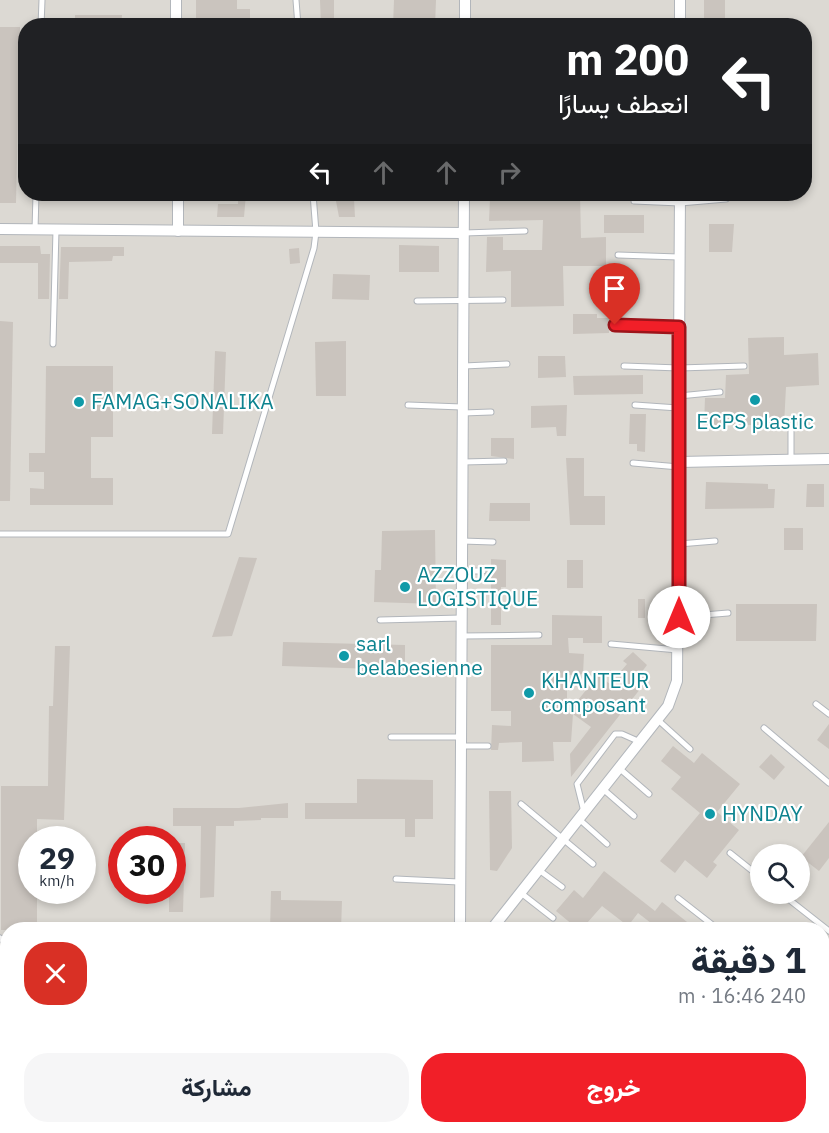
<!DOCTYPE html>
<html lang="ar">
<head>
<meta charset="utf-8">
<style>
	:root { --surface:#fff; --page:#f6f6f7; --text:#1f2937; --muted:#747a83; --accent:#f11f28 }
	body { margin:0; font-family:"IBM Plex Sans",Vazirmatn,sans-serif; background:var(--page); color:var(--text); direction:rtl; height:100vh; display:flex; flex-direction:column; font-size:22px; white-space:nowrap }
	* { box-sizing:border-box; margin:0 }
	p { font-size:20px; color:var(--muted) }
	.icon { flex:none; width:33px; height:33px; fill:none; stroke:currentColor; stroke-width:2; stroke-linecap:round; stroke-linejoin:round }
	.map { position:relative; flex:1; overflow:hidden; direction:ltr }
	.details { position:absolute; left:0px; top:922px; width:830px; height:212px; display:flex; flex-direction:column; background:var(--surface); border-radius:24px 24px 0 0; box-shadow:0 3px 9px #0003; direction:rtl }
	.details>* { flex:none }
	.hud { position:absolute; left:18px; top:18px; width:794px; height:183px; border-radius:24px; box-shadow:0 3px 9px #0003; direction:rtl; background:#202124; color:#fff; overflow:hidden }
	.controls { position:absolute; left:750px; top:844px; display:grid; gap:12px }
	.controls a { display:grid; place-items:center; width:60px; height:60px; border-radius:50%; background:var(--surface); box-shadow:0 3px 9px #0003; font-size:30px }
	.speed { position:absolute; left:18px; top:826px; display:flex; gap:12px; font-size:30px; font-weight:700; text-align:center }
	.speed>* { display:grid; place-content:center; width:78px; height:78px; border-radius:50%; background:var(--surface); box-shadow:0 3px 9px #0003; line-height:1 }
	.speed small { font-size:15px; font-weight:400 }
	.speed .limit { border:9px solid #d22; background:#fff; color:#111 }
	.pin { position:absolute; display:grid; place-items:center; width:51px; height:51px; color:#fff; margin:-62px -26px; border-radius:50% 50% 50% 0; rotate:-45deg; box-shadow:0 0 6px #0007 }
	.pin .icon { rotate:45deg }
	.me { position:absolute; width:66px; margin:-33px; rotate:0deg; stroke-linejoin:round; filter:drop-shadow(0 0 4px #0008) }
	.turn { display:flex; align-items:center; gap:21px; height:126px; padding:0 24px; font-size:27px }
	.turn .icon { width:78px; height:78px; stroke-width:2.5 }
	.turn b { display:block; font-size:42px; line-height:51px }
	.lanes { display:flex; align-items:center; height:57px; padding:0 24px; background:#0003; justify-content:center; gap:30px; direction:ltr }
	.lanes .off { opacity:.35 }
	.round { display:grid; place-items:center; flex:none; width:63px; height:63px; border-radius:24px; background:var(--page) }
	.overview { display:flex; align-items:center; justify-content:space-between; height:102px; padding:0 24px }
	h1 { font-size:36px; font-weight:800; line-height:45px }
	.cta { display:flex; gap:12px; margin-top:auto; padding:12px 24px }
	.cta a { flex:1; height:69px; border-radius:24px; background:var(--accent); color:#fff; font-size:24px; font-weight:800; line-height:69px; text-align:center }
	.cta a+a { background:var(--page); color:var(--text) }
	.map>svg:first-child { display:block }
	.industrial { fill:#dcd9d3; fill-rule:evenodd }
	.building { fill:#cac4be }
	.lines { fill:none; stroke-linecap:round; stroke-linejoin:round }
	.lane-casing { stroke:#b2b6bb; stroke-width:7 }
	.street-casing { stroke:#b2b6bb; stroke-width:12 }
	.lane { stroke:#fff; stroke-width:5 }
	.street { stroke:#fff; stroke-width:10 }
	.route-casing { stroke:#9d141a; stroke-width:15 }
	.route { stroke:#f11f28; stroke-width:10 }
	.culture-dot { fill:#0f9aa8; stroke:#fff; stroke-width:2 }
	.labels { text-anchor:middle; stroke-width:4.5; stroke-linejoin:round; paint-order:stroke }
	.culture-label { font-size:21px; fill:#0d838f; stroke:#fff; text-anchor:start }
</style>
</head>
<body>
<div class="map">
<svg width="829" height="1133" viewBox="0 0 829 1133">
	<rect width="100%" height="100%" fill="#ece7de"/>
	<!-- industrial -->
	<path class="industrial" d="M0,0H829V1133H0ZM26,26H804V194H26ZM32,840H82V891H32ZM122,840H172V891H122ZM760,855H800V894H760ZM8,930H822V1126H8Z"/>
	<!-- building -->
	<g class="building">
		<path d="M196,0H237V9H250V19H196Z"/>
		<path d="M320,0H334V26H321Z"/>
		<path d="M394,0H436L435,26H393Z"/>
		<rect x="704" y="0" width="21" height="26"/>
		<path d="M75,15H122L121,26H75Z"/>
		<path d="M0,27H20L16,203H0Z"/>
		<path d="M238,194H246L244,217H217L218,204H238Z"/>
		<path d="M566,194H580L581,238L606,237V266H563L564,306L511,307V271L486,272L487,237H503V250H542L543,220L489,221L490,198H566Z"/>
		<path d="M354,199L355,217H339L336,201Z"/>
		<rect x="604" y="215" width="40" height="18"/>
		<path d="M709,224H734L732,252H709Z"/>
		<path d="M399,245L439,246V272H399Z"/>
		<path d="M0,246H40L41,254H50L49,299H38V263H0Z"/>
		<path d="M61,247H124V256H113L112,261L69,262L68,299H59Z"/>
		<path d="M299,248L300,263L290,264L289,249Z"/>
		<path d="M333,274L370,275L369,300L332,299Z"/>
		<path d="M573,314H597V318H609V333L573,334Z"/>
		<path d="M0,321L13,322L10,501H0Z"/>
		<path d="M784,337V355L818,353L819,385L786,387L784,425H704L705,398H725L726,375L749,374L748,338Z"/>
		<path d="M346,341V396H316L315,342Z"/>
		<path d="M215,351L226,352L223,434H212Z"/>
		<path d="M538,356H565L566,377L538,378Z"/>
		<path d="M46,366H113V437H91V478H113V505H30V488L44,489V472H29V453H45Z"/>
		<path d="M643,375V394L574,395L573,376Z"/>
		<path d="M567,405L566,436H557L556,427L531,428V406Z"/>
		<path d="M630,414H646L645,452L637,451V444H629Z"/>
		<path d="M491,438H514V459L491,456Z"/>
		<path d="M566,458H584V496H605V525H570Z"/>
		<path d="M706,482L768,484V489H775L774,508L705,509Z"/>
		<path d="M807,484H824V507H806Z"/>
		<path d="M490,503H530V521H489Z"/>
		<rect x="784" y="528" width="19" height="22"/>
		<path d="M435,530L436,604L374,602L375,570H381L382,531Z"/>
		<path d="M239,557L257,558L232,636L212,637Z"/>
		<path d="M491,559L506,560V587H501V625H491Z"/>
		<rect x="567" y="560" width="16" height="28"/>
		<rect x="638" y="599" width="7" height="19"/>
		<path d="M736,604H817L816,641H736Z"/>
		<path d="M552,615L602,616V643H583V638H568L569,653L584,654L583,674L567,675V714L598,675L610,684L627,664L623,661L633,652L647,665L641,673L648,679L571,777L570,754L591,727L573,714L571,742H553L554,761L522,762V742L499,743L498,750H491L492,725L511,726V711H491V645H552Z"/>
		<path d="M283,642L405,645V670L282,666Z"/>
		<path d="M55,646H70L64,820L37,819V840H32V891H37V930H1V786H48L49,706H53Z"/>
		<path d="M829,724V749L817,740Z"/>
		<path d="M673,746L694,763L702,753L740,784L717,812L739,830L713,862L717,865L707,878L685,860L675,873L660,861L700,813L671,789L681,777L661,761Z"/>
		<path d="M771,754L785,767L774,780L759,767Z"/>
		<path d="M357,779L433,780V819H415V837H405V819H305V803H357Z"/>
		<path d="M489,791H511L512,848L497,871L490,870Z"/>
		<path d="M288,803V818H261V820L234,821V826H216L214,897L200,898L201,826H173V808H239Z"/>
		<path d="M829,822V858L819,871L801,857Z"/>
		<path d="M172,843H185L183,912H169V891H172Z"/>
		<path d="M604,871L655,911L662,902L697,930H660L638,913L628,926L602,906L587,923L595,930H579L556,911L574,890L583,898Z"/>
		<path d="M271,891H281V900L342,901L341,930H270Z"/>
	</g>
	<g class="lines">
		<defs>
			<g id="lane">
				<path d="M296,0L298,26"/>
				<path d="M41,26L42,0"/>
				<path d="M634,201L680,203L726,199"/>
				<path d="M35,230L36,194"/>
				<path d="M464,233L525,231"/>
				<path d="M618,255L679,257"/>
				<path d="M417,301L503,300"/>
				<path d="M615,325L679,327"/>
				<path d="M53,344L56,230"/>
				<path d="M464,366L507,364"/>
				<path d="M624,366L679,368L744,366"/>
				<path d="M679,396L720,392"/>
				<path d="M408,405L462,407"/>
				<path d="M635,405L678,408"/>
				<path d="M463,413L491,412"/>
				<path d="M791,429V459"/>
				<path d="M463,462L504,461"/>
				<path d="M633,463L679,467"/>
				<path d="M0,534H228L314,248L316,232L313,194"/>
				<path d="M462,541L493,542"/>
				<path d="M679,544L715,541"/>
				<path d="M461,571H483"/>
				<path d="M679,617L728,613"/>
				<path d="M380,620L461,618"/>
				<path d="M462,636L539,635"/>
				<path d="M611,644L678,650"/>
				<path d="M816,704L829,714"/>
				<path d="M658,720L690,749"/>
				<path d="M764,728L829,783"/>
				<path d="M391,737H460"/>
				<path d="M460,746H488"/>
				<path d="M619,768L649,794"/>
				<path d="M603,789L634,816"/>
				<path d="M521,804L593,864"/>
				<path d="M584,812L577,784L615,734H622L640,742"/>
				<path d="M579,819L607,844"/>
				<path d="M730,853L760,877"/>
				<path d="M539,870L562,887"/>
				<path d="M396,879L459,882"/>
				<path d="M521,893L553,918"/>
				<path d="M782,894L829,931"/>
				<path d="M678,898L719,930"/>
				<path d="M396,928L399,930"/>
				<path d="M0,938L8,945"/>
				<path d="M822,1002L829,1006"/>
				<path d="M0,1060H8"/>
				<path d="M169,1126V1133"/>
				<path d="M623,1126L632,1133"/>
				<path d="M708,1126L718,1133"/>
				<path d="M262,1131L264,1133"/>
			</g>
			<g id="street">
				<path d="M176,26V0"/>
				<path d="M465,26V0"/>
				<path d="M680,26V0"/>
				<path d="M178,194V231"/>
				<path d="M0,229L463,233"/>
				<path d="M680,462L829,459"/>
				<path d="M460,930L464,194"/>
				<path d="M491,930L668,706L677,681L680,194"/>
				<path d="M822,1021L829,1012"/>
				<path d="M331,1133L337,1126"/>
				<path d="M735,1133L740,1126"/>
			</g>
		</defs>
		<!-- lane casing -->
		<use href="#lane" class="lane-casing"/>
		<!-- street casing -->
		<use href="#street" class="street-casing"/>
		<!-- lane -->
		<use href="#lane" class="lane"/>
		<!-- street -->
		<use href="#street" class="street"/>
	</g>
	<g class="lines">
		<defs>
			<path id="route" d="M615,325L679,327V617"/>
		</defs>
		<!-- route casing -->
		<use href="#route" class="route-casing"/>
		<!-- route -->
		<use href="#route" class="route"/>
	</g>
	<!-- markers -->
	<g class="culture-dot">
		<circle cx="755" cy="400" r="6"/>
		<circle cx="79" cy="402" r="6"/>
		<circle cx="405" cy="587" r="6"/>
		<circle cx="344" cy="656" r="6"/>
		<circle cx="529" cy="693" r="6"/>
		<circle cx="710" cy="814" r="6"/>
	</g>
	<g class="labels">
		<!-- culture labels -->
		<g class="culture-label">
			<text x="91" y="409">FAMAG+SONALIKA</text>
			<text x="755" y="429" text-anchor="middle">ECPS plastic</text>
			<text x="417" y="582">AZZOUZ<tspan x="417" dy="24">LOGISTIQUE</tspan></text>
			<text x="356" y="651">sarl<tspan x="356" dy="24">belabesienne</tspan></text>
			<text x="541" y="688">KHANTEUR<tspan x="541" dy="24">composant</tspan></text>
			<text x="722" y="821">HYNDAY</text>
		</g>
	</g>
</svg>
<div class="controls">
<a><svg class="icon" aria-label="search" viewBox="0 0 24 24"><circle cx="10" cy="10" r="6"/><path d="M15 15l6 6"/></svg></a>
</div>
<div class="speed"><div>29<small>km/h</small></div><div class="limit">30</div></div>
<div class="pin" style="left:615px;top:325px;background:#d93025"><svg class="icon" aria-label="arrive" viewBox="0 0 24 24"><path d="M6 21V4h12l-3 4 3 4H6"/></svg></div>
<svg class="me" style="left:679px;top:617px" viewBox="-20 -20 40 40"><circle r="19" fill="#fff"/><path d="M0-13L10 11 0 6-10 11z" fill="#f11f28"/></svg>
<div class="hud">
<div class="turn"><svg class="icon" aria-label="left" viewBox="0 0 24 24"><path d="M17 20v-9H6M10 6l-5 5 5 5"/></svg><div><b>200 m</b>انعطف يسارًا</div></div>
<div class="lanes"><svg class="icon" aria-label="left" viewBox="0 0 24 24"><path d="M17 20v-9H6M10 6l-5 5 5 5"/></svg><svg class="icon off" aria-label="ahead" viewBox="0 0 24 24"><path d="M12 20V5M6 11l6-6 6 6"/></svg><svg class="icon off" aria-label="ahead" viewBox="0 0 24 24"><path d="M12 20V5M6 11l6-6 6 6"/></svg><svg class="icon off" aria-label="right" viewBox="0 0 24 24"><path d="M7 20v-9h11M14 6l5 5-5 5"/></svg></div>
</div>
<section class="details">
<div class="overview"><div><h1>1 دقيقة</h1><p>240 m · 16:46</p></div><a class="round" style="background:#d93025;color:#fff"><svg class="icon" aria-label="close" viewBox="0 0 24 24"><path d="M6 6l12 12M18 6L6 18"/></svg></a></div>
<div class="cta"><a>خروج</a><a>مشاركة</a></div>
</section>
</div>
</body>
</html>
